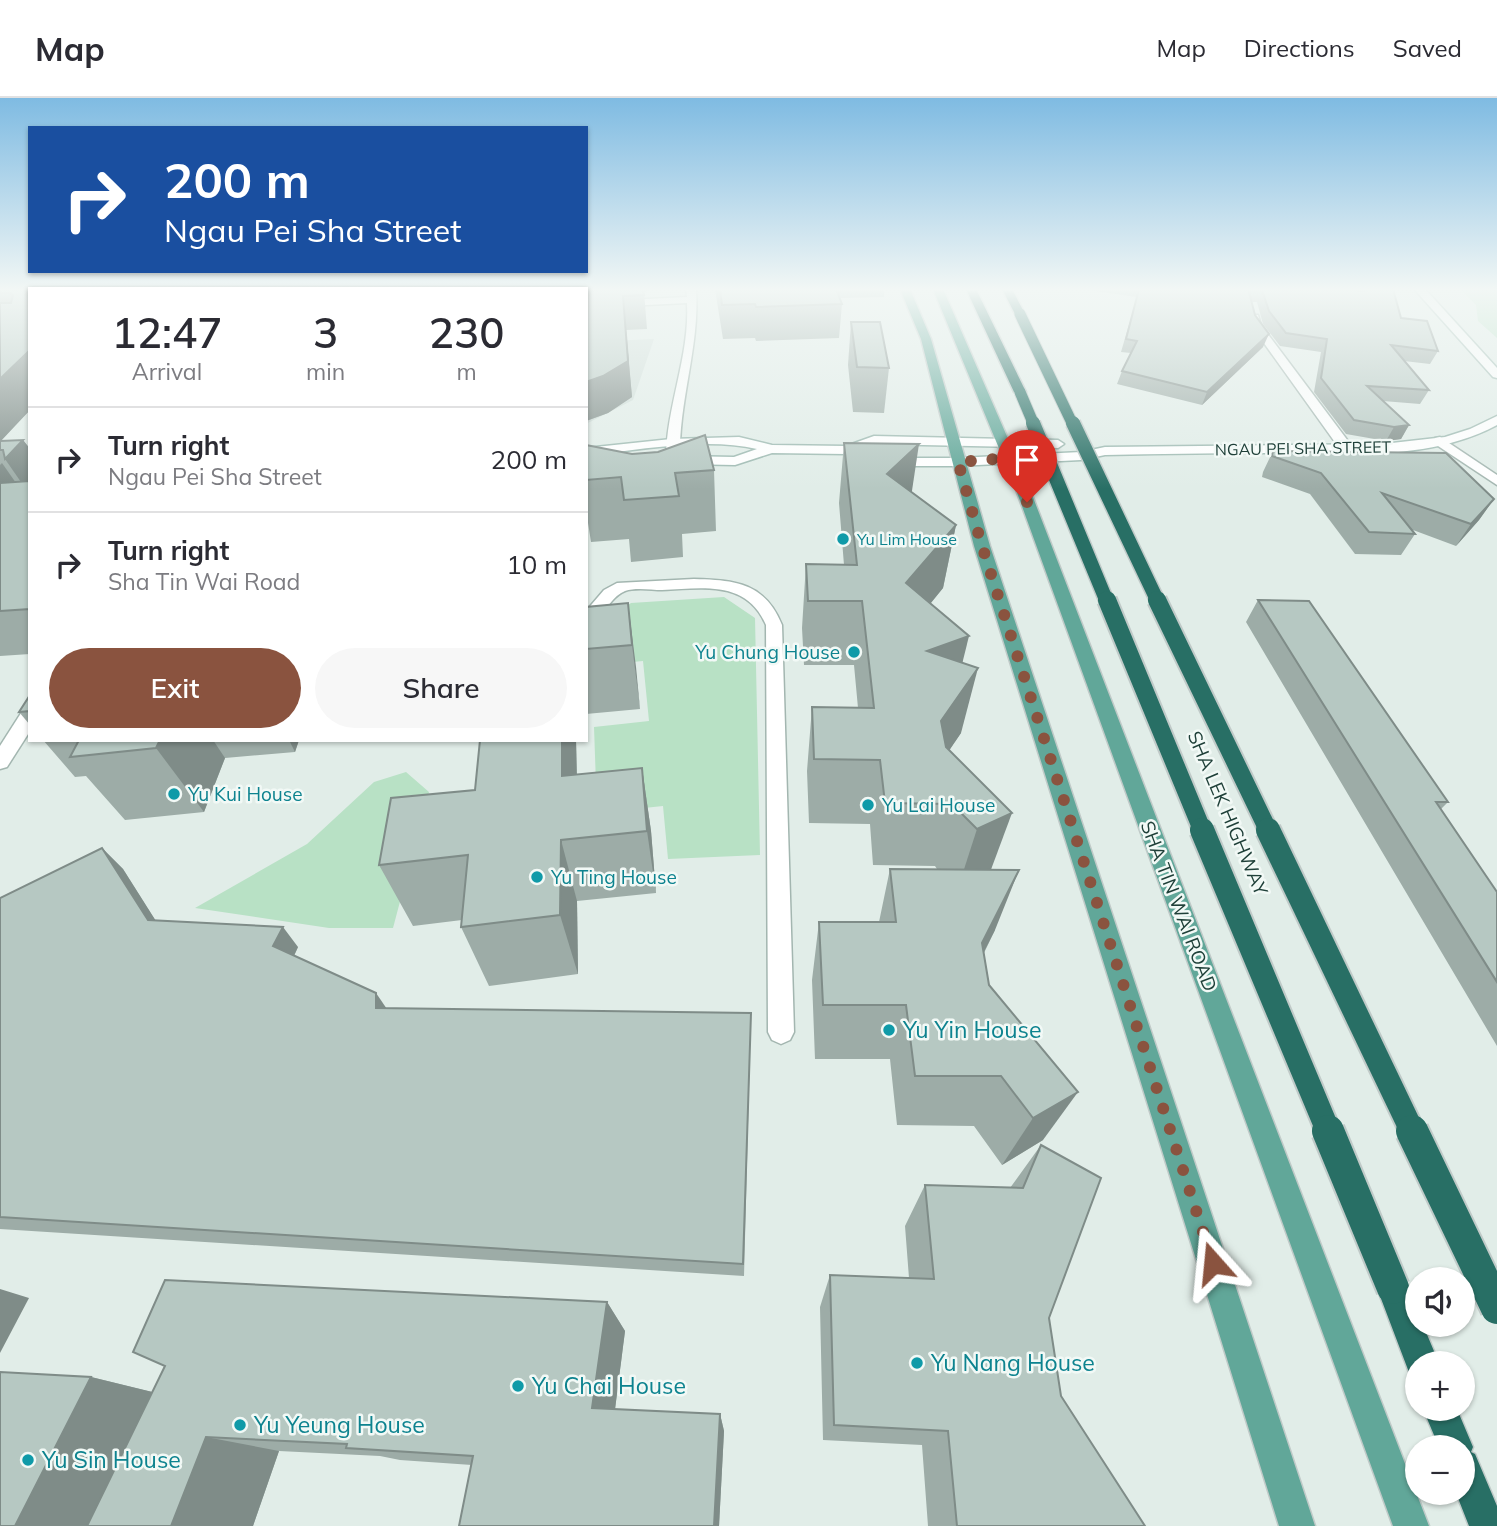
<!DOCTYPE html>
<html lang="en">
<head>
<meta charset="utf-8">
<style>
	:root { --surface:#fff; --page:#f7f7f7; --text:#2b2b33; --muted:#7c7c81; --line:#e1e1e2; --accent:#8a533f }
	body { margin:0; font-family:Mulish,sans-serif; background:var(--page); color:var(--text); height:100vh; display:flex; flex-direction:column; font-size:26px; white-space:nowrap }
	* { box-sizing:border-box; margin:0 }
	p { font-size:23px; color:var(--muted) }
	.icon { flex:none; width:38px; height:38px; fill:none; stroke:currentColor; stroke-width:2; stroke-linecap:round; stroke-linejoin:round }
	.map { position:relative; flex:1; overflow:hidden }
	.panel { position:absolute; left:28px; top:189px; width:560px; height:455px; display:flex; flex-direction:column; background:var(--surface); border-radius:0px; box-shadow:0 2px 5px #0004 }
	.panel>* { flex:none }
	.hud { position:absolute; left:28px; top:28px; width:560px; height:147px; border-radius:0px; box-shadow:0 2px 5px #0004; background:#1a4fa0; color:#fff; overflow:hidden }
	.buttons { position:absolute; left:1405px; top:1169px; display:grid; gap:14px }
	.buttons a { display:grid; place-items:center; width:70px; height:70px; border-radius:50%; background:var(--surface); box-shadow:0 2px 5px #0004; font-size:35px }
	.pin { position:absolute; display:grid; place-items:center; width:60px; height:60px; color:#fff; margin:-72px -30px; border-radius:50% 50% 50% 0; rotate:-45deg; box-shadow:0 0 7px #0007 }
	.pin .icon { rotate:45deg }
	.me { position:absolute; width:77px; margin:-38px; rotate:342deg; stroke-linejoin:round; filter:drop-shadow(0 0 5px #0008) }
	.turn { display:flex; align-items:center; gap:24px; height:147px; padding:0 21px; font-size:32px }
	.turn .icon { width:91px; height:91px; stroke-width:2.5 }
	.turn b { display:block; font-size:49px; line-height:60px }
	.eta { display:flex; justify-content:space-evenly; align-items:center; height:119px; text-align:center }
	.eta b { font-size:42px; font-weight:600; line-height:49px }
	.action { display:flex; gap:14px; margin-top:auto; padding:14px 21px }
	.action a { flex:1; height:80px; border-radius:42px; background:var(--accent); color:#fff; font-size:28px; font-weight:600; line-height:80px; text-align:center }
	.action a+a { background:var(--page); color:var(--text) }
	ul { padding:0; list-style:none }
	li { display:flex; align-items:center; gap:21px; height:105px; padding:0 21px; border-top:2px solid var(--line) }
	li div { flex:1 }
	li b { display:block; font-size:26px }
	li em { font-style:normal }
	header { display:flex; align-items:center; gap:42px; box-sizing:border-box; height:98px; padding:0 35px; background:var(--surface); border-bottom:2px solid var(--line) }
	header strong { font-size:33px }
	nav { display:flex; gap:38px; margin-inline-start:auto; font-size:24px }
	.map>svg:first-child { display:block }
	.built { fill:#cfddd8 }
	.green { fill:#b8e1c5 }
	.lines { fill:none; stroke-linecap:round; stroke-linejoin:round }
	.street-casing { stroke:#a3b6b0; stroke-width:3 }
	.secondary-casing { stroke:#9ebab2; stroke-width:3 }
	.primary-casing { stroke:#c0cac8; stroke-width:3 }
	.highway-casing { stroke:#c0cac8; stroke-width:3 }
	.street { fill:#fff; fill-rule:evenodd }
	.secondary { fill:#fff; fill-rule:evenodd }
	.primary { fill:#61a799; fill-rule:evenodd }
	.highway { fill:#286f65; fill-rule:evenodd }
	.highway-bridge-far4-casing { stroke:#c0cac8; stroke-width:13; stroke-linecap:butt }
	.highway-bridge-far3-casing { stroke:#c0cac8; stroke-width:17; stroke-linecap:butt }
	.highway-bridge-far2-casing { stroke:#c0cac8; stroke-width:22; stroke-linecap:butt }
	.highway-bridge-far1-casing { stroke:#c0cac8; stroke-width:28; stroke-linecap:butt }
	.highway-bridge-casing { stroke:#c0cac8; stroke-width:36; stroke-linecap:butt }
	.highway-bridge-far4 { stroke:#286f65; stroke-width:11 }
	.highway-bridge-far3 { stroke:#286f65; stroke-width:14 }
	.highway-bridge-far2 { stroke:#286f65; stroke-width:18 }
	.highway-bridge-far1 { stroke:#286f65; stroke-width:24 }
	.highway-bridge { stroke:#286f65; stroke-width:32 }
	.wall { fill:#9daca7 }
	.shaded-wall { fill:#7f8c88 }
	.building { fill:#b6c8c2; stroke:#7f8c88; stroke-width:2 }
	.route { stroke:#8a533f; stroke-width:12; stroke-dasharray:0 21.6 }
	.culture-dot { fill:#0f9aa8; stroke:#f2f9f6; stroke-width:2.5 }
	.labels { text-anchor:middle; stroke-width:5; stroke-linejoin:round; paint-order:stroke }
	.far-street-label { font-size:16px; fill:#1f4039; stroke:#f2f9f6 }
	.far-culture-label { font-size:16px; fill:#0d838f; stroke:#f2f9f6; text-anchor:start }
	.culture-label { font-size:19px; fill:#0d838f; stroke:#f2f9f6; text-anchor:start }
	.street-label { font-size:19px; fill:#1f4039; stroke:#f2f9f6 }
	.near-culture-label { font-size:23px; fill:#0d838f; stroke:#f2f9f6; text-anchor:start }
</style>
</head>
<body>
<header>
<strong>Map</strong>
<nav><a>Map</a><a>Directions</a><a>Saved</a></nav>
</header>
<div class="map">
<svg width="1497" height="1428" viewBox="0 0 1497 1428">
	<rect width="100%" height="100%" fill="#e1ede8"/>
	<!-- built -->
	<path class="built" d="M654,241L633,302L586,326V244Z"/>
	<!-- green -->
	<g class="green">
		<path d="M1460,191H1497V240L1478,223L1476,207Z"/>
		<path d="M724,499L755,520L760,757L668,761L663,708L597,715L594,629L649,623L643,563L590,568L588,537L631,505Z"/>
		<path d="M406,674L429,694L393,830H329L195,810L307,746L374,684Z"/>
	</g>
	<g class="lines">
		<defs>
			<g id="street">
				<path d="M686,191H696C700,249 678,304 680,362L673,366L666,362C666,309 690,258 687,205L586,210V204L687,199Z"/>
				<path d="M1250,217H1258L1261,227L1354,351L1352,354H1342L1251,227Z"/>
				<path d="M1440,339L1497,377V387L1435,346V340Z"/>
				<path d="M694,481C736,482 765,485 782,527L794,934L790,942L781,946L772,942L768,934L766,527C747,482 703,490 662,492C651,492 636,489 625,493C613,498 606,511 599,521L586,523V513L604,492L617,485Z"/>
				<path d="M30,611V633L7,669L0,671V648L23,612Z"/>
			</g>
			<g id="secondary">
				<path d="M1414,191H1425L1497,270V280L1493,279Z"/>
				<path d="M1497,318V327C1426,365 1338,355 1260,355C1209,355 1157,356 1105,357L1081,362L958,368H879L846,356L772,355L735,367L683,366L676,362L683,358L734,359L757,351C706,339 639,352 586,358V350L671,341L739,339L772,347L846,348L874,338L1058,342L1064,346L1058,350L876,346L860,352L881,360H958L1081,354L1105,349L1383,346L1445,339L1470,331Z"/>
			</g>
			<g id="primary">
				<path d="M900,191H910L931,241L990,448L1315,1428H1279L974,448L921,241Z"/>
				<path d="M933,191H943L1029,389L1429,1428H1393L1015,389Z"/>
			</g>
			<g id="highway">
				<path d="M966,191H976L1026,294L1024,297L1014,294Z"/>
				<path d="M1002,191H1012L1025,216L1024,218H1016Z"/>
				<path d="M1393,1174L1404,1179L1418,1212V1227H1423L1439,1265H1418V1280L1410,1277L1377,1190L1382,1179Z"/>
				<path d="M1423,1311H1457L1473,1349L1471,1354L1475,1356L1497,1408V1428H1469L1456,1395H1463V1349H1439Z"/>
			</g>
		</defs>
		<!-- street casing -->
		<use href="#street" class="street-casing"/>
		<!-- secondary casing -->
		<use href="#secondary" class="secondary-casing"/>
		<!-- primary casing -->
		<use href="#primary" class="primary-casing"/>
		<!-- highway casing -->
		<use href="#highway" class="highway-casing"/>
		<!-- street -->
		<use href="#street" class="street"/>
		<!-- secondary -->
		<use href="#secondary" class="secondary"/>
		<!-- primary -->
		<use href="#primary" class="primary"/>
		<!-- highway -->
		<use href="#highway" class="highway"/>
		<defs>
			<g id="highway-bridge-far4">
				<path d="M1020,216L1073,327"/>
				<path d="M1020,294L1034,327"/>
			</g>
			<g id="highway-bridge-far3">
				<path d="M1033,325L1107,504"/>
				<path d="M1073,325L1158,504"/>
			</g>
			<g id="highway-bridge-far2">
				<path d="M1107,502L1203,734"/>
				<path d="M1157,502L1269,734"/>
			</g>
			<g id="highway-bridge-far1">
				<path d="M1202,732L1329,1035"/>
				<path d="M1268,732L1413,1035"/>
			</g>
			<g id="highway-bridge">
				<path d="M1328,1033L1393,1190"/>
				<path d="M1412,1033L1497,1210"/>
			</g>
		</defs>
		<!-- highway-bridge-far4 casing -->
		<use href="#highway-bridge-far4" class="highway-bridge-far4-casing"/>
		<!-- highway-bridge-far3 casing -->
		<use href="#highway-bridge-far3" class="highway-bridge-far3-casing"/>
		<!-- highway-bridge-far2 casing -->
		<use href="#highway-bridge-far2" class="highway-bridge-far2-casing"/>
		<!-- highway-bridge-far1 casing -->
		<use href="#highway-bridge-far1" class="highway-bridge-far1-casing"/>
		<!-- highway-bridge casing -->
		<use href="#highway-bridge" class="highway-bridge-casing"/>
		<!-- highway-bridge-far4 -->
		<use href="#highway-bridge-far4" class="highway-bridge-far4"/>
		<!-- highway-bridge-far3 -->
		<use href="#highway-bridge-far3" class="highway-bridge-far3"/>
		<!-- highway-bridge-far2 -->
		<use href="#highway-bridge-far2" class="highway-bridge-far2"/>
		<!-- highway-bridge-far1 -->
		<use href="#highway-bridge-far1" class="highway-bridge-far1"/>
		<!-- highway-bridge -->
		<use href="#highway-bridge" class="highway-bridge"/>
	</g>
	<!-- wall -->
	<g class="wall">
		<path d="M0,191H30V312L0,343L23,342L30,351V556L0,558Z"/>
		<path d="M586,191H651L644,194L647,231L626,232L632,299L608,315L586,323Z"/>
		<path d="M715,191H884V199L839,200L842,206L839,240L756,243L755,240L723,241Z"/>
		<path d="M1087,191H1347L1359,193L1360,191H1393L1401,220L1438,253L1430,266L1404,263L1429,292L1420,306L1383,303L1409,327L1401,341L1386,343L1346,336L1314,294L1321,254L1280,248L1263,226L1257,204H1251L1263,249L1202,307L1117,286L1122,273L1131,255L1121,254L1137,199L1087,192Z"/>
		<path d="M851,224L889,270L884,315L853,314L848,267Z"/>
		<path d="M844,345L956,427L943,490L930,506L962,565L961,635L949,652L991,771L995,832L984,855L989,887L1043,1042L1002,1067L974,1028L897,1027L890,961H815L812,882L819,824H879L890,771H937L935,768L873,767L870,726L809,725L807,673L812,609L858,610L854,567H804L802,530L806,466L844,467L839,405Z"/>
		<path d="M586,347L714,372L716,433L682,436L683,459L631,464L629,441L591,444L586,412Z"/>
		<path d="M1273,353L1494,401L1479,422L1456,448L1413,432L1415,436L1401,457L1355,456L1310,396L1262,379L1263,374Z"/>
		<path d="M1258,502L1448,704L1441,711L1497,794V948L1246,524Z"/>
		<path d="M628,505L640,611L586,616V509Z"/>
		<path d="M30,597V627L19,614Z"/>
		<path d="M43,642H299L295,654L225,660L204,714L125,722L86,678L75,679Z"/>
		<path d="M576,642L577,677L642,670L651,733L656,795L577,803L578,876L489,888L461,829L462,822L413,828L379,767L475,692Z"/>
		<path d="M102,750L123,771L155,822L298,849L294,858L386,910L751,915L744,1178L0,1131V800Z"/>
		<path d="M1041,1047L1049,1220L1061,1298L1145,1428H928L922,1347L823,1342L820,1209L830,1177L909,1180L905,1128L925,1087L1010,1090Z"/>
		<path d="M607,1204L625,1233L615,1311L720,1316L724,1333L719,1428H459L472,1367L400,1362L380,1358L279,1353L253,1428L91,1279L152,1294Z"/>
	</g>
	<!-- shaded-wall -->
	<g class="shaded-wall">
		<path d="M623,198L632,299L608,315L586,323V284Z"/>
		<path d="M1269,236L1263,249L1202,307L1207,294Z"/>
		<path d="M30,252V312L0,344V281Z"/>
		<path d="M1409,327L1401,341L1386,343L1394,329Z"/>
		<path d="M23,342L30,351V397L5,361Z"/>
		<path d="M919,346L910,406L887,376Z"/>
		<path d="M2,365L30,405L0,413V367Z"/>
		<path d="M1494,401L1479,422L1456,448L1471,426Z"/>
		<path d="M956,427L943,490L895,549L906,485Z"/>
		<path d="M628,505L636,569L640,611L632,547Z"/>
		<path d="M969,538L953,603L927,553Z"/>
		<path d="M978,570L961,635L926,687L941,623Z"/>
		<path d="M160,642H213L225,660L204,714L156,650Z"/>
		<path d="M289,642H299L295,654Z"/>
		<path d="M562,642H576L578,741L562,678Z"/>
		<path d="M642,670L651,733L656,795L647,733Z"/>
		<path d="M1012,715L989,777L957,793L977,731Z"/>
		<path d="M561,742L577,803L578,876L560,817Z"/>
		<path d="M102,750L123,771L168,842L148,822Z"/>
		<path d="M1019,772L995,832L959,903L982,845Z"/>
		<path d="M283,829L298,849L289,868L273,848Z"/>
		<path d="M376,895L389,914L376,910Z"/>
		<path d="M1078,994L1043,1042L1002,1067L1033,1020Z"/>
		<path d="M0,1191L29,1200L0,1255Z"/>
		<path d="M607,1204L625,1233L613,1327L592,1310Z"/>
		<path d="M91,1279L177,1300L119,1428H15Z"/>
		<path d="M720,1316L724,1333L719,1428H714Z"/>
		<path d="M206,1339L279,1353L253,1428H171Z"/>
	</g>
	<!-- building -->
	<g class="building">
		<path d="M0,191H30V252L0,281V205H11L13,197L10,195H0Z"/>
		<path d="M586,191H643L644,197L623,198L628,263L603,278L586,284Z"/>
		<path d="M720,191H836L842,206L756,209L755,206L722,207Z"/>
		<path d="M1139,191H1252L1249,194L1255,217L1269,236L1207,294L1122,273L1137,243L1126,241Z"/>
		<path d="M1254,191H1347L1364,193V191H1393L1401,220L1427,223L1438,253L1391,247L1429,292L1367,288L1409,327L1394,329L1354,322L1321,280L1327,241L1286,235L1269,213L1262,192Z"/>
		<path d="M851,224H880L889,270L857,269Z"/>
		<path d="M705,337L714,372L675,375L679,398L624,402L621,379L586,382V347L632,356L658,354Z"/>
		<path d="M23,342L5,361L3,352H0V343Z"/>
		<path d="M844,345L919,346L887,376L956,427L906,485L969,538L927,553L978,570L941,623L946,649L1012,715L977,731L952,706L885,705L880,662L814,661L812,609L874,610L862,503H808L806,466L857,467Z"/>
		<path d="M1273,353L1446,355L1494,401L1471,426L1382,395L1415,436L1369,434L1321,375L1272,358Z"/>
		<path d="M30,383V511L0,513V385Z"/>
		<path d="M1258,502L1309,503L1448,704H1436L1497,794V884Z"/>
		<path d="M628,505L632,547L586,551V509Z"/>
		<path d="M30,597V613L19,614Z"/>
		<path d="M79,642H160L156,650L70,659Z"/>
		<path d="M480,642H562V678L642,670L647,733L561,742L560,817L461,829L468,757L379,767L391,700L475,692Z"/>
		<path d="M102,750L148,822L283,829L273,848L376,895V910L751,915L743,1166L0,1119V800Z"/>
		<path d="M890,771L1019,772L982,845L989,887L1078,994L1033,1020L1001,978H915L906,907H823L819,824H896Z"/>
		<path d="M1041,1047L1101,1080L1049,1220L1061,1298L1145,1428H957L948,1333L834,1327L830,1177L934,1181L925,1087L1023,1090Z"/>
		<path d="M165,1182L607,1204L592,1310L720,1316L714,1428H459L473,1358L346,1350L347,1346L206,1339L171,1428H87L165,1268L133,1254Z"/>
		<path d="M0,1274L91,1279L15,1428H0Z"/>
	</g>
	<!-- sky -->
	<linearGradient id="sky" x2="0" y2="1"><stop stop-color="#7fbbe2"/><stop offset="0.49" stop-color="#f2f7f5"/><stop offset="1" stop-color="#f2f7f5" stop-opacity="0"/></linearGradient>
	<rect width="1497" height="391" fill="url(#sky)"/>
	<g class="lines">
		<!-- route -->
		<path class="route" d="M1027,404L1010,360L958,364L982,448L1213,1165"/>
	</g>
	<!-- markers -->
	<g class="culture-dot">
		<circle cx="843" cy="441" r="7"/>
		<circle cx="854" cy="554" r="7"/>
		<circle cx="174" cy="696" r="7"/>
		<circle cx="868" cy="707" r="7"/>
		<circle cx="537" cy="779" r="7"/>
		<circle cx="889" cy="932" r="7"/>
		<circle cx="917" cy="1265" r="7"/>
		<circle cx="518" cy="1288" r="7"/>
		<circle cx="240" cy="1327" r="7"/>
		<circle cx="28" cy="1362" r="7"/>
	</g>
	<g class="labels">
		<!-- far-street labels -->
		<g class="far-street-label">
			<text transform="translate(1303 350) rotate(-1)" y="6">NGAU PEI SHA STREET</text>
		</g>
		<!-- far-culture labels -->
		<g class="far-culture-label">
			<text x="857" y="447">Yu Lim House</text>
		</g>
		<!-- culture labels -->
		<g class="culture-label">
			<text x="840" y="561" text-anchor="end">Yu Chung House</text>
			<text x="188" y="703">Yu Kui House</text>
			<text x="882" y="714">Yu Lai House</text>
			<text x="551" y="786">Yu Ting House</text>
		</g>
		<!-- street labels -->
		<g class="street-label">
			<text transform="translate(1228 715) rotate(67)" y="7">SHA LEK HIGHWAY</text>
			<text transform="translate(1179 808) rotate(69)" y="7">SHA TIN WAI ROAD</text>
		</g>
		<!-- near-culture labels -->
		<g class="near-culture-label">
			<text x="903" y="940">Yu Yin House</text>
			<text x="931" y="1273">Yu Nang House</text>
			<text x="532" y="1296">Yu Chai House</text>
			<text x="254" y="1335">Yu Yeung House</text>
			<text x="42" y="1370">Yu Sin House</text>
		</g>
	</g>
</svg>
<div class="buttons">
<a><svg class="icon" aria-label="sound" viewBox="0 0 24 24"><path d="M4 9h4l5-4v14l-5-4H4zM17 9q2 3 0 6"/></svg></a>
<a>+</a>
<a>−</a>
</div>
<div class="pin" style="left:1027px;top:404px;background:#d93025"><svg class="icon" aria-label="arrive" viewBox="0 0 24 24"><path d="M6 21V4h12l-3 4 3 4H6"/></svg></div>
<svg class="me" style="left:1213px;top:1165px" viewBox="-20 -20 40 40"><path d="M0-17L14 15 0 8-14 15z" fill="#8a533f" stroke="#fff" stroke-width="4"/></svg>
<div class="hud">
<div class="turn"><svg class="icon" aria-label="right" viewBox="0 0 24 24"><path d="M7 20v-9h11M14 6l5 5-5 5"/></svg><div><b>200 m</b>Ngau Pei Sha Street</div></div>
</div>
<section class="panel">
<div class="eta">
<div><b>12:47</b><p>Arrival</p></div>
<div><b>3</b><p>min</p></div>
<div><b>230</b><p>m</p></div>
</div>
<ul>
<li><svg class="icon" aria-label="right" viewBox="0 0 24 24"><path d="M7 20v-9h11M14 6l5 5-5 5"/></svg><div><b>Turn right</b><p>Ngau Pei Sha Street</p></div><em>200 m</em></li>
<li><svg class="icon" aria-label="right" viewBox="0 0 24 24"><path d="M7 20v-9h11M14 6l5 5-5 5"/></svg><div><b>Turn right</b><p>Sha Tin Wai Road</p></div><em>10 m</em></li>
</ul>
<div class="action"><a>Exit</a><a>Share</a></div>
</section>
</div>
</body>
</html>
